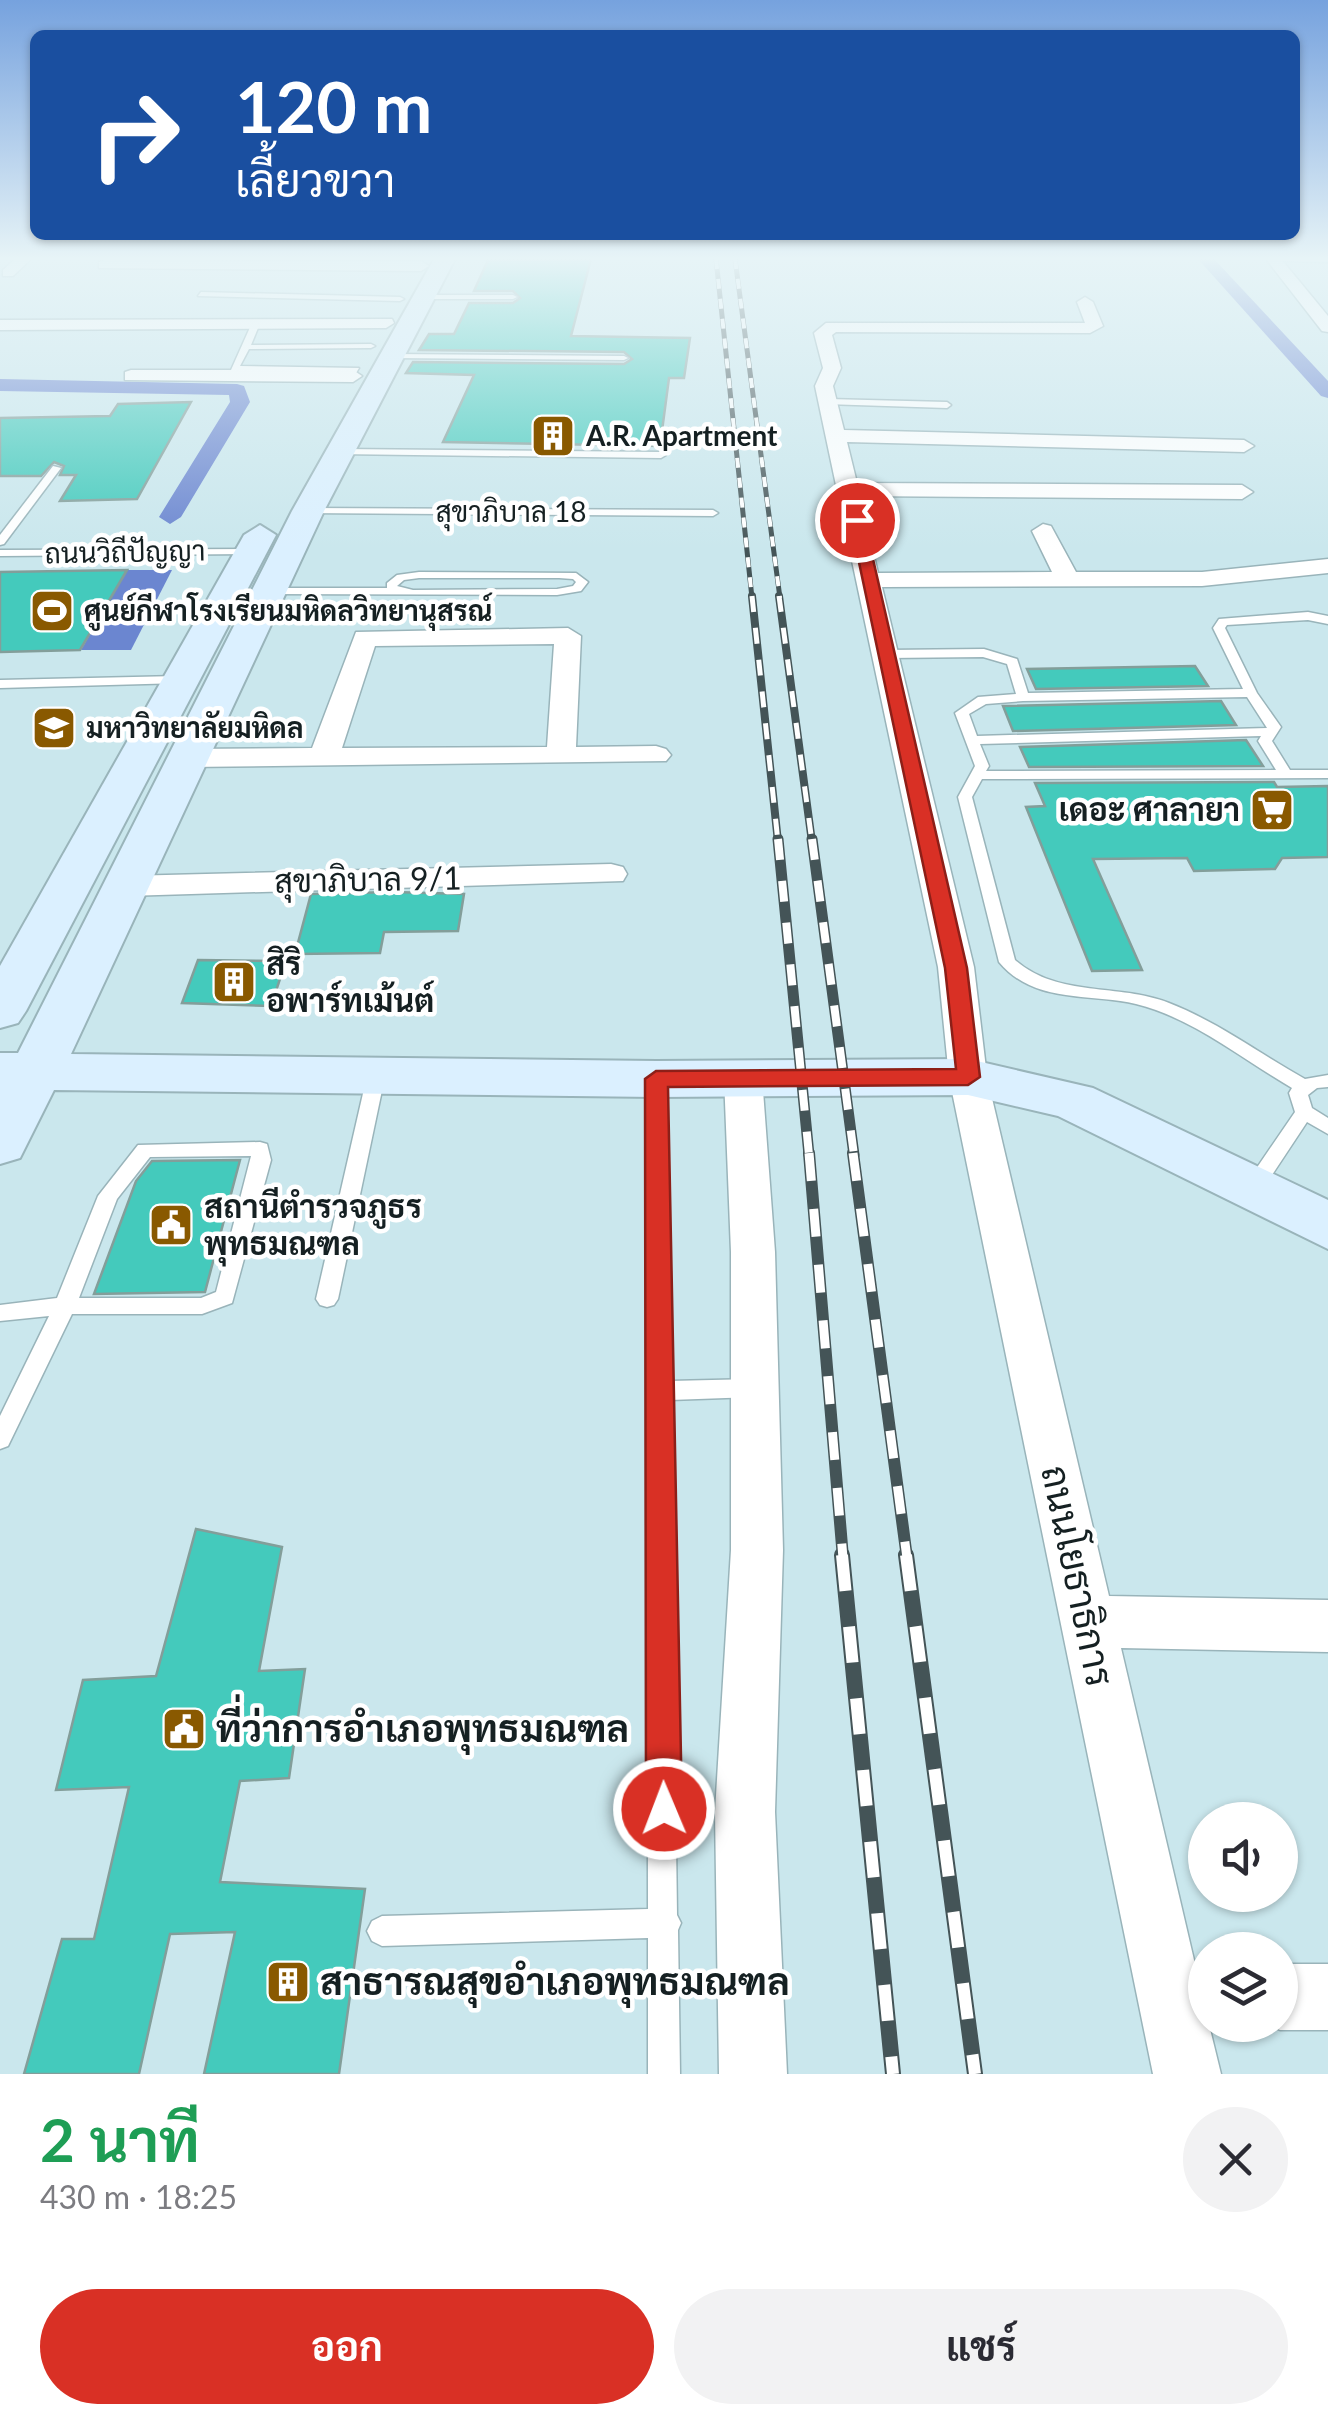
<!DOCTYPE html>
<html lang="th">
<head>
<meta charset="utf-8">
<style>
	:root { --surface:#fff; --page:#f2f2f3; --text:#2b2b33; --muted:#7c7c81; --accent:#d93025 }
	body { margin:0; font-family:Lato,Sarabun,sans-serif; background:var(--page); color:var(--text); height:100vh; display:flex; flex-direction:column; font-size:38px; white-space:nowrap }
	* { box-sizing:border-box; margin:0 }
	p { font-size:32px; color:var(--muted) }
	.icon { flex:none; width:55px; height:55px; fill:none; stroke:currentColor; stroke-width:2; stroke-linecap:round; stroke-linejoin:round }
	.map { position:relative; height:2074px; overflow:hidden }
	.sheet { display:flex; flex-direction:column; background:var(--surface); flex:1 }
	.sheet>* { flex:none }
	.guide { position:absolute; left:30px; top:30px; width:1270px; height:210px; border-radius:15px; box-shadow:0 2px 8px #0004; background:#1a4fa0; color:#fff; overflow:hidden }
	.controls { position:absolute; left:1188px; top:1802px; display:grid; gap:20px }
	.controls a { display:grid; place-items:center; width:110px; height:110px; border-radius:50%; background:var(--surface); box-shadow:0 2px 8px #0004; font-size:50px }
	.pin { position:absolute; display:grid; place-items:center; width:85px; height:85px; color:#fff; margin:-42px; border:5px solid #fff; border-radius:50%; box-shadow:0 2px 10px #0007 }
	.me { position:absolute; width:110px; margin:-55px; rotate:359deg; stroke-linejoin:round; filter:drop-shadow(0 0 8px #0008) }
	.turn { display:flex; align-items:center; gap:35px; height:210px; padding:0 40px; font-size:45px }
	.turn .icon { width:130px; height:130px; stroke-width:2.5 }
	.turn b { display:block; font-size:70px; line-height:85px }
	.round { display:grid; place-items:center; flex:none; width:105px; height:105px; border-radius:52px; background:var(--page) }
	.headline { display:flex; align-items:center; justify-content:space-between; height:170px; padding:0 40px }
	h1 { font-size:60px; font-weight:700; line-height:75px; color:#1e9e55 }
	.cta { display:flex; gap:20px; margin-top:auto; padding:20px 40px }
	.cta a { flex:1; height:115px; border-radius:60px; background:var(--accent); color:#fff; font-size:40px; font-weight:700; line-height:115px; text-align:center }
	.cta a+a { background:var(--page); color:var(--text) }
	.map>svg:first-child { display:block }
	.water { fill:#6b86d0 }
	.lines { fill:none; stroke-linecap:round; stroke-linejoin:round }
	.canal { fill:#6b86d0; fill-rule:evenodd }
	.building { fill:#44cabc; stroke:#839e9a; stroke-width:2.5 }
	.lane-casing { stroke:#99b4ba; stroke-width:3 }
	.street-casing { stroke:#99b4ba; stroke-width:3 }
	.secondary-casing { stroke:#99b4ba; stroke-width:4 }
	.lane { fill:#fff; fill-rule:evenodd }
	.street { fill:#fff; fill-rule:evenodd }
	.secondary { fill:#dbf0ff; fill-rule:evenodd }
	.rail-far4-casing { stroke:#445457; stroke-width:5 }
	.rail-far3-casing { stroke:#445457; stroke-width:8 }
	.rail-far2-casing { stroke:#445457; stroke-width:11 }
	.rail-far1-casing { stroke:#445457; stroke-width:12 }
	.rail-casing { stroke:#445457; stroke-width:16 }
	.rail-far4 { stroke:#fff; stroke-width:4; stroke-dasharray:10; stroke-linecap:butt }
	.rail-far3 { stroke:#fff; stroke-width:5; stroke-dasharray:16; stroke-linecap:butt }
	.rail-far2 { stroke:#fff; stroke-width:8; stroke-dasharray:21; stroke-linecap:butt }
	.rail-far1 { stroke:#fff; stroke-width:9; stroke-dasharray:28; stroke-linecap:butt }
	.rail { stroke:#fff; stroke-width:12; stroke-dasharray:36; stroke-linecap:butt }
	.route { fill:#d93025; stroke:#8d1f18; stroke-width:2.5 }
	.labels { text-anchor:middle; stroke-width:9; stroke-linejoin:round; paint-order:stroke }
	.far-poi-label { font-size:28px; font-weight:bold; fill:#152022; stroke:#fff; text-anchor:start }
	.far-street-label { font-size:28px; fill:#152022; stroke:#fff }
	.poi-label { font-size:32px; font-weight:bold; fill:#152022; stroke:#fff; text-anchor:start }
	.street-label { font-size:32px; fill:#152022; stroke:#fff }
	.near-street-label { font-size:38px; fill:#152022; stroke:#fff }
	.near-poi-label { font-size:38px; font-weight:bold; fill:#152022; stroke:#fff; text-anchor:start }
</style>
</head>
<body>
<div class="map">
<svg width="1328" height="2074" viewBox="0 0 1328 2074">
	<rect width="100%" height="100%" fill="#cae7ed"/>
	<!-- water -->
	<path class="water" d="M127,570H172L131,650H81Z"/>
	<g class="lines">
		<!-- canal -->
		<g class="canal">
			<path d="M1198,259H1214L1328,381V398L1321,396Z"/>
			<path d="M0,379L237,384L244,386L250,402L181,517L170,524L159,517L230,402L229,395L0,391Z"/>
		</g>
	</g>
	<!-- building -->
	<g class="building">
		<path d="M591,259L571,336L690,338L684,378H669L660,446L443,442L474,375L406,373L413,362L624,364L632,359L624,352L419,350L429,334H454L469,303H513L520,298L513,291H474L488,260Z"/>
		<path d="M191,402L137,499L60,501L76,475H60L64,466L54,462L41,476H0V418L110,416L118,404Z"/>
		<path d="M127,570L80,650L0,652V572Z"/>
		<path d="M1195,666L1208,686L1036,689L1027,669Z"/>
		<path d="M1221,701L1236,725L1013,731L1003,706Z"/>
		<path d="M1246,740L1263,766L1029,767L1020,747Z"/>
		<path d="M1274,782L1277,787L1328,786V857L1282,858L1275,869L1194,871L1187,858L1093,859L1142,970L1092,971L1026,807L1045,806L1035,783Z"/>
		<path d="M393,892L464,894L458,931L384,932L380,953L295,954L311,894Z"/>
		<path d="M198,960L286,961L271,1006L182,1003Z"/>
		<path d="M240,1160L205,1292L94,1294L136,1181L152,1161Z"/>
		<path d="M196,1529L282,1547L259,1671L305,1669L289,1778L240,1781L220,1882L365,1889L339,2074H204L235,1932L170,1934L139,2074H24L62,1939H94L129,1787L56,1790L83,1680L156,1676Z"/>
	</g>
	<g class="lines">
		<defs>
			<g id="lane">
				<path d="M1275,259H1328V262L1278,261Z"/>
				<path d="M201,292L400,297L404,299L400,301L198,296Z"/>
				<path d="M425,295H513L517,297L513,299H422Z"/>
				<path d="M256,321L260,323L251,345L371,344L375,346L371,348L249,349L240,366L359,368L356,373L231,370L252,323Z"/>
				<path d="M393,354L624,356L628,358L624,360L390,358Z"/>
				<path d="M828,399L947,402L951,405L947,408L825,404Z"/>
				<path d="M340,449L661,452L666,455L661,458L337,454V450Z"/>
				<path d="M53,466L61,468L4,544L0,545V535Z"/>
				<path d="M308,508L713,510L718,513L713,516L304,513V509Z"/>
				<path d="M255,549L256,551L251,554L0,556V550Z"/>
				<path d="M419,572L576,573L588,582L581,591L557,595L269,594L263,591L269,588H387V583L397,575ZM419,578H559L573,579L576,582L573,586L557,589L413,590L397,586L404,580Z"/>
				<path d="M1308,612L1328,616V624L1308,620L1227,625L1225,628L1257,693L1281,727L1272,741L1290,770H1328V778L982,779L972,797L1015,960C1058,998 1118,983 1169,1003C1218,1022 1260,1054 1305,1079L1328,1075V1087L1317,1088L1308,1095L1312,1108L1328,1118V1134L1307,1122L1260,1193H1246L1243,1188L1295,1112L1289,1093L1292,1088C1242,1059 1193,1018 1136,1004C1088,993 1034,1004 999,962L958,797L975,766L955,713L978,697L1016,694L1007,664L983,657L887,658L881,654L887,650L984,649L1017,659L1028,693L1243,689L1213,628L1219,619ZM1247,697L1267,728L977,736L969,714L986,704L1023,701ZM1261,736L1258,741L1276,770L986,771L989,766L980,744Z"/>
				<path d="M178,676L182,677V683L0,688V680Z"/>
				<path d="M376,1070L385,1076L338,1299L334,1305L327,1307L320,1305L316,1299L367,1076Z"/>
				<path d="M656,1073L665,1079L670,1381L754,1379L762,1381L765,1388L762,1395L754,1397L670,1400L677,1915L681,1923L678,1930L680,2074H648V1938L382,1946L372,1941L367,1931L372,1921L382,1916L648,1909L647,1079Z"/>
				<path d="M260,1142L267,1144L271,1160L232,1303L202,1314H72L8,1446L0,1449V1416L49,1316L0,1321V1305L57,1298L98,1196L138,1145ZM251,1156L216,1292L201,1298H79L117,1199L150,1157Z"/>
			</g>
			<g id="street">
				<path d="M15,259H31L13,276H3V270Z"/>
				<path d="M1266,259H1281L1328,316V332L1322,331Z"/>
				<path d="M104,260L421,261L429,266L421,271L99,268V262Z"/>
				<path d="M1085,297L1093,302L1103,326L1090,333L836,332L832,335L841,368L833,386L844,430L1244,440L1254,446L1244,452L847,442L857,483L1242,485L1253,492L1242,499L860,496L878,573L1052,572L1032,531L1043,524L1051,526L1076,572H1202L1328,559V573L1202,586L882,587L974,967L987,1077L1109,1596L1328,1600V1652L1121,1648L1205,2007V2025H1209L1221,2074H1153L949,1077L938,967L815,386L823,368L814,333L826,323H1085L1077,302Z"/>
				<path d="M392,319L394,323L386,328L0,330V320Z"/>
				<path d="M131,370H353L362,376L353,382L125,380V372Z"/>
				<path d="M568,628L581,636L576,747L656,746L666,749L671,755L666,761L187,767L172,758L187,749L312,748L356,632ZM554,644L547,747L342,748L375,646Z"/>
				<path d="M611,864L623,867L627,874L623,881L126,896L114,893L109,886L114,879L126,876Z"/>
				<path d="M743,1064L757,1068L762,1077L775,1252L783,1550L775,1812L787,2074H719L715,1812L731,1550V1252L724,1077L729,1068Z"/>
				<path d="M1280,1964H1328V2030H1280L1269,2025H1280Z"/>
			</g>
			<g id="secondary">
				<path d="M434,259H455L324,511L71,1054L656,1061L968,1059L1093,1088L1328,1200V1249L1058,1116L968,1095L656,1097L54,1090L20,1158L0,1164V1053H18L292,511Z"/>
				<path d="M260,525L276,535L26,1011L18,1023L0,1028V966L244,535Z"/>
			</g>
		</defs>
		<!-- lane casing -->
		<use href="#lane" class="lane-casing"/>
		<!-- street casing -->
		<use href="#street" class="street-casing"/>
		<!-- secondary casing -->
		<use href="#secondary" class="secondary-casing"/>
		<!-- lane -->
		<use href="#lane" class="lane"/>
		<!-- street -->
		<use href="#street" class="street"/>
		<!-- secondary -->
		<use href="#secondary" class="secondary"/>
		<defs>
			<g id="rail-far4">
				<path d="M716,259L752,598"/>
				<path d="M735,259L780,598"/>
			</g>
			<g id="rail-far3">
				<path d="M752,596L778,842"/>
				<path d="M779,596L812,842"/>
			</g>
			<g id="rail-far2">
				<path d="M778,839L809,1155"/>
				<path d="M812,839L854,1155"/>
			</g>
			<g id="rail-far1">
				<path d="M809,1153L843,1558"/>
				<path d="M853,1153L907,1558"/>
			</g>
			<g id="rail">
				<path d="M842,1555L893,2074"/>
				<path d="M906,1555L975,2074"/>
			</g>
		</defs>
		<!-- rail-far4 casing -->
		<use href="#rail-far4" class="rail-far4-casing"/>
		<!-- rail-far3 casing -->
		<use href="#rail-far3" class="rail-far3-casing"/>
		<!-- rail-far2 casing -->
		<use href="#rail-far2" class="rail-far2-casing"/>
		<!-- rail-far1 casing -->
		<use href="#rail-far1" class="rail-far1-casing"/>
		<!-- rail casing -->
		<use href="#rail" class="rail-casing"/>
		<!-- rail-far4 -->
		<use href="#rail-far4" class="rail-far4"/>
		<!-- rail-far3 -->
		<use href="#rail-far3" class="rail-far3"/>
		<!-- rail-far2 -->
		<use href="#rail-far2" class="rail-far2"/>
		<!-- rail-far1 -->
		<use href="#rail-far1" class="rail-far1"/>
		<!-- rail -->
		<use href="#rail" class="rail"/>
	</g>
	<!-- sky -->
	<linearGradient id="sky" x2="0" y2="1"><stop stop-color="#76a2de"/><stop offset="0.47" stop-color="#e7f4f7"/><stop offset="1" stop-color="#e7f4f7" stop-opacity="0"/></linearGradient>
	<rect width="1328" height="550" fill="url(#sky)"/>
	<!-- route -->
	<path class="route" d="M857,515L864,520L967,968L980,1077L968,1085L668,1087L682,1809L677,1822L664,1827L651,1822L646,1809L645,1079L656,1071L956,1069L945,968L850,520Z"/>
	<!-- icons -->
	<defs>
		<symbol id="building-square" viewBox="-11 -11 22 22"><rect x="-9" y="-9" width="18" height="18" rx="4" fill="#895900" stroke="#fff"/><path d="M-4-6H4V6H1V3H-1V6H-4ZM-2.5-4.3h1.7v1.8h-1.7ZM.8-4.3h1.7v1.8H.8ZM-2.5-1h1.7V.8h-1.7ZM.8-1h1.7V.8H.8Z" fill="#fff"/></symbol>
		<symbol id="stadium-square" viewBox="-11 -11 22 22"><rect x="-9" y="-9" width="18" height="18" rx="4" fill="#895900" stroke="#fff"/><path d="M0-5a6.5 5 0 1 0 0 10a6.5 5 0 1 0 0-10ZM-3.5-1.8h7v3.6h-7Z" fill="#fff"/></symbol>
		<symbol id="university-square" viewBox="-11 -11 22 22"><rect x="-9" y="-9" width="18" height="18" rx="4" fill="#895900" stroke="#fff"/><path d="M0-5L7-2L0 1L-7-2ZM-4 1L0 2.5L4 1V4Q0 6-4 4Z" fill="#fff"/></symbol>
		<symbol id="supermarket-square" viewBox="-11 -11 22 22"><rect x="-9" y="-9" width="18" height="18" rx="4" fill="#895900" stroke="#fff"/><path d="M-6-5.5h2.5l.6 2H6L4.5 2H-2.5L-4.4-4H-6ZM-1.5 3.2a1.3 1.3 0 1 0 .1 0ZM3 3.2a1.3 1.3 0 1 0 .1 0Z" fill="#fff"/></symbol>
		<symbol id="civic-square" viewBox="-11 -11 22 22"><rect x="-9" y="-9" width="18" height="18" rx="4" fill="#895900" stroke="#fff"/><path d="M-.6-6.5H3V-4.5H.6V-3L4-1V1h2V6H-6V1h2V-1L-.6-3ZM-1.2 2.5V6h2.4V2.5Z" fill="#fff"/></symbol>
	</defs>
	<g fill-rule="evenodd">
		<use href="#building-square" x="528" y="411" width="50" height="50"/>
		<use href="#stadium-square" x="27" y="586" width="50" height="50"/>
		<use href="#university-square" x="29" y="703" width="50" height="50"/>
		<use href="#supermarket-square" x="1247" y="785" width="50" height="50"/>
		<use href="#building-square" x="209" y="957" width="50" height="50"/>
		<use href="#civic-square" x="146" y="1200" width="50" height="50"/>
		<use href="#civic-square" x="159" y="1704" width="50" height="50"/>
		<use href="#building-square" x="263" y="1957" width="50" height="50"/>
	</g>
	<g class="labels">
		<!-- far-poi labels -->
		<g class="far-poi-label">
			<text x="586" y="446">A.R. Apartment</text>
			<text x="84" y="621">ศูนย์กีฬาโรงเรียนมหิดลวิทยานุสรณ์</text>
			<text x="86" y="738">มหาวิทยาลัยมหิดล</text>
		</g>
		<!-- far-street labels -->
		<g class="far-street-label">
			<text x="511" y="522">สุขาภิบาล 18</text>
			<text transform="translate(125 552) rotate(-1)" y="10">ถนนวิถีปัญญา</text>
		</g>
		<!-- poi labels -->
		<g class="poi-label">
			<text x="1240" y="821" text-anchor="end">เดอะ ศาลายา</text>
			<text x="266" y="975">สิริ<tspan x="266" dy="37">อพาร์ทเม้นต์</tspan></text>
			<text x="204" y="1218">สถานีตำรวจภูธร<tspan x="204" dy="37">พุทธมณฑล</tspan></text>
		</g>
		<!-- street labels -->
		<g class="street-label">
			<text transform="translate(368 880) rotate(-1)" y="11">สุขาภิบาล 9/1</text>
		</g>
		<!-- near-street labels -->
		<g class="near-street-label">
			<text transform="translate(1077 1576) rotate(78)" y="13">ถนนโยธาธิการ</text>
		</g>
		<!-- near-poi labels -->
		<g class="near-poi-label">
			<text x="216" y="1742">ที่ว่าการอำเภอพุทธมณฑล</text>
			<text x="320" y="1995">สาธารณสุขอำเภอพุทธมณฑล</text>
		</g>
	</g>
</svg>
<div class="controls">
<a><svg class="icon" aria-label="sound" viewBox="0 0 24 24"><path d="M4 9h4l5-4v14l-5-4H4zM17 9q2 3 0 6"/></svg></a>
<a><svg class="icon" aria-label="layers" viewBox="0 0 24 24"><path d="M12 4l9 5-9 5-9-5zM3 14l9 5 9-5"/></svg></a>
</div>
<div class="pin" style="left:857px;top:520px;background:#d93025"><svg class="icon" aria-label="arrive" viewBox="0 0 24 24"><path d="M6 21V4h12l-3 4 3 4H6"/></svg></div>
<svg class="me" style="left:664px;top:1809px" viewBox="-20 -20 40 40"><circle r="17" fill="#d93025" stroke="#fff" stroke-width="3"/><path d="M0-11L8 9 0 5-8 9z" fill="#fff"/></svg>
<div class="guide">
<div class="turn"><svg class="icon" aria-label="right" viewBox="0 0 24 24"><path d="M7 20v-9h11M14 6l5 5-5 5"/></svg><div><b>120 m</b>เลี้ยวขวา</div></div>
</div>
</div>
<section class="sheet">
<div class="headline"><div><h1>2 นาที</h1><p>430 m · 18:25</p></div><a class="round"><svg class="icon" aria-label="close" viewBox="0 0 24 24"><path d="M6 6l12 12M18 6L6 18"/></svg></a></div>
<div class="cta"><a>ออก</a><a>แชร์</a></div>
</section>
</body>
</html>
